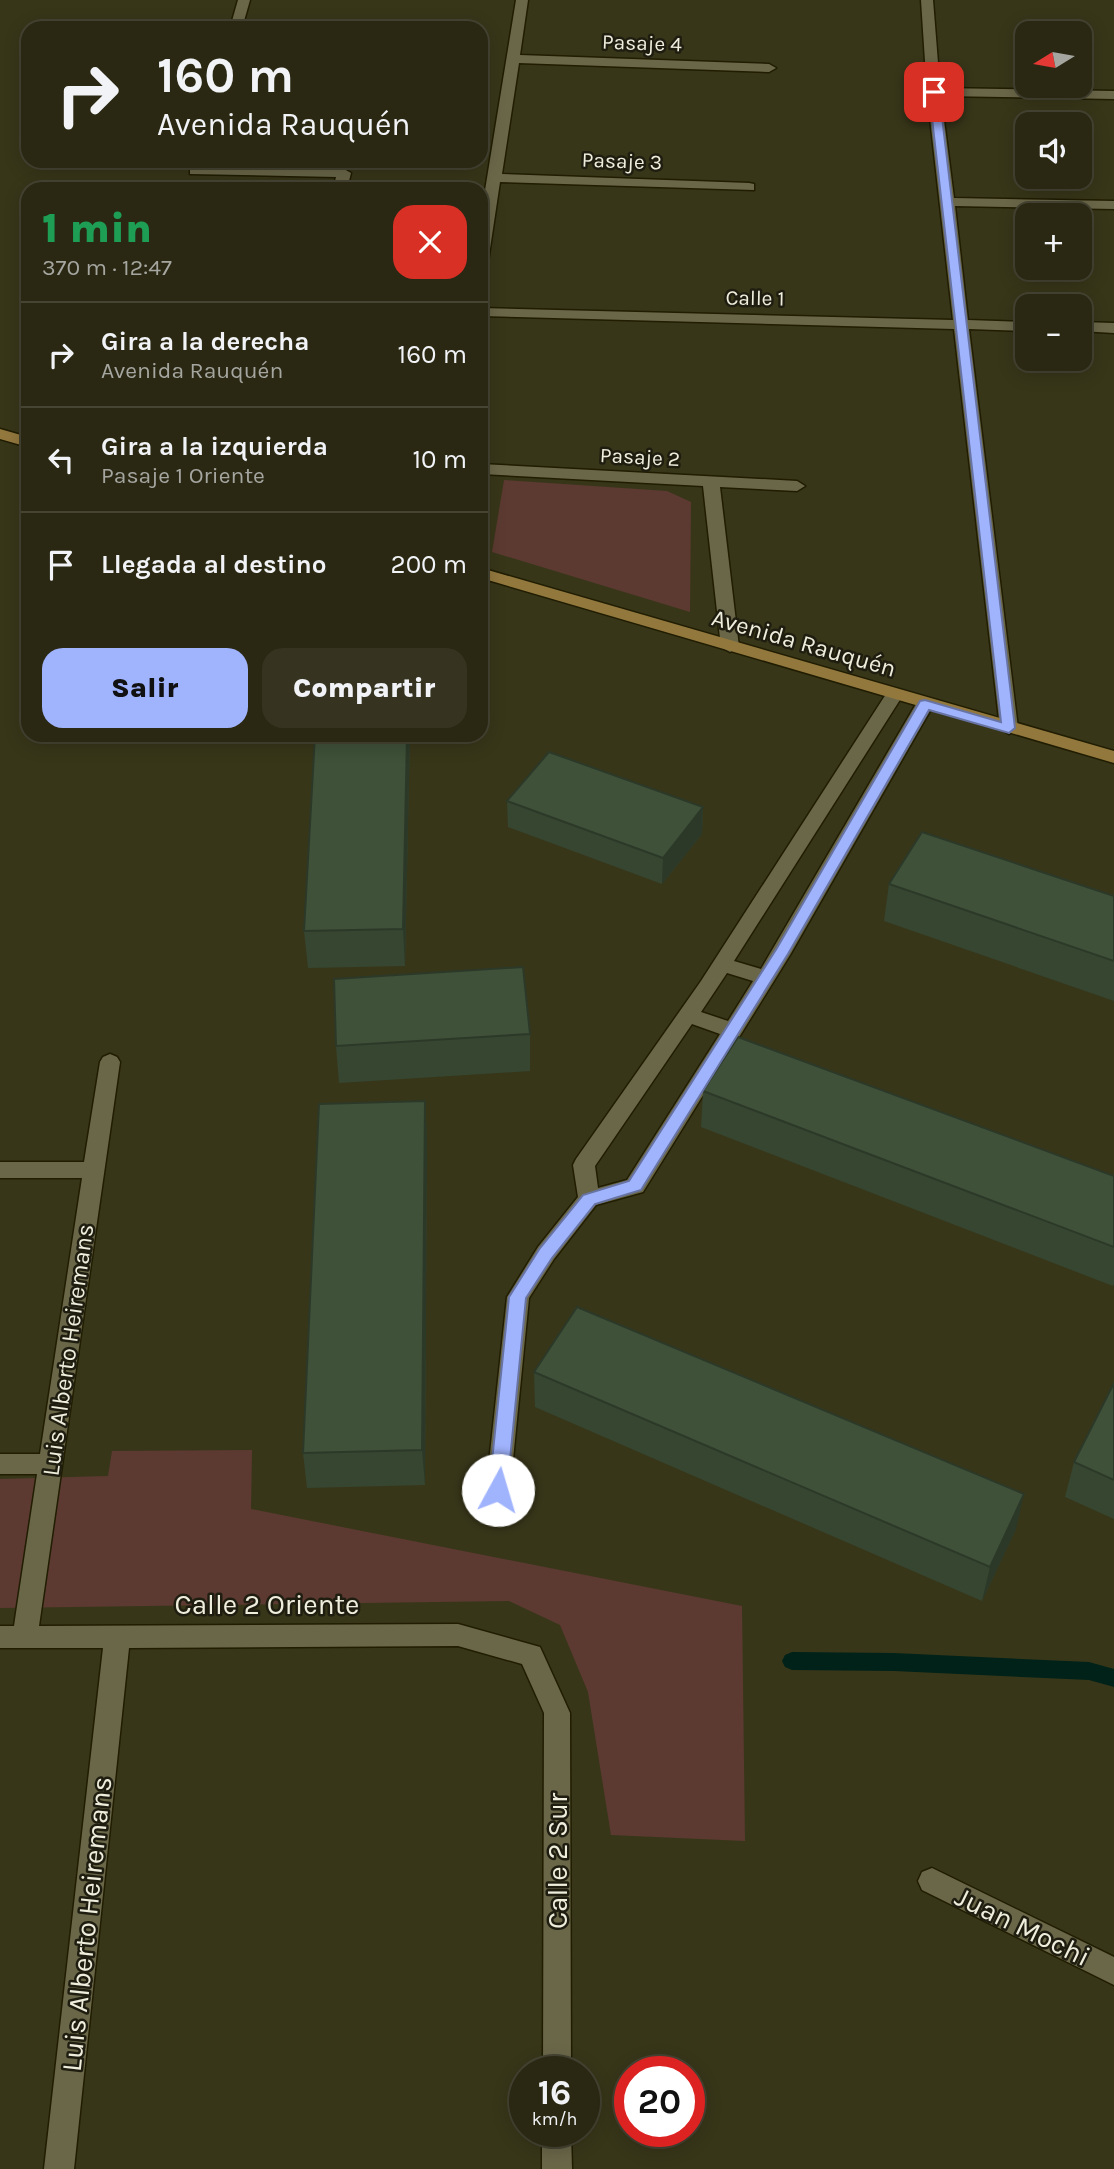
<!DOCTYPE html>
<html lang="es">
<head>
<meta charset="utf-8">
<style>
	:root { --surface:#2a2813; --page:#363421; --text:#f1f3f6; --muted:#a5a6a0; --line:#464433; --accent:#a0b3fd }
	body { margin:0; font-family:Karla,sans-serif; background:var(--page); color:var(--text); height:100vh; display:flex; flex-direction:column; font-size:26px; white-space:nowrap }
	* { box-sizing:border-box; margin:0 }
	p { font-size:23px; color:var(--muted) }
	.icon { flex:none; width:38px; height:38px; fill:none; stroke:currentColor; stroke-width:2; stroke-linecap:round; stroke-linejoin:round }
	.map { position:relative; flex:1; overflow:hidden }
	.panel { position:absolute; left:21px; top:182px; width:467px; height:560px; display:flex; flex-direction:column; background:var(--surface); border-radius:21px; box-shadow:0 4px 18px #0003,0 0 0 2px var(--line) }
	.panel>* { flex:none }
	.top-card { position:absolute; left:21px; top:21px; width:467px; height:147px; border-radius:21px; box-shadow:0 4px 18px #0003,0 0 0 2px var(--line); background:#2a2813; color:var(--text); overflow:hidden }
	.needle { width:46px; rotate:259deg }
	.fabs { position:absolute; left:1015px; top:21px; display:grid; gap:14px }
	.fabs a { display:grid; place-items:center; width:77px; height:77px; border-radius:14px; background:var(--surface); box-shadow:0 4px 18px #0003,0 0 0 2px var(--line); font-size:35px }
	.speed { position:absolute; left:509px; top:2056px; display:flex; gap:14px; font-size:35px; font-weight:700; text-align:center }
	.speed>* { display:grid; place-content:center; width:91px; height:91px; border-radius:50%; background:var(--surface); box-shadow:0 4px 18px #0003,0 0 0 2px var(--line); line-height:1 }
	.speed small { font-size:18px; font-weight:400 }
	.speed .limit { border:10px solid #d22; background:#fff; color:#111 }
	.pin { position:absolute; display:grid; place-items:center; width:60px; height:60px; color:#fff; margin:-30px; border-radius:14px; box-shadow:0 4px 10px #0006 }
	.me { position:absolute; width:77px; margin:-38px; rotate:6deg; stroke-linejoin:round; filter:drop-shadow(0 0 5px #0008) }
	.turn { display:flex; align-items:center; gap:24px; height:147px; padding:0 21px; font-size:32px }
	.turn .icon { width:91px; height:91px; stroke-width:2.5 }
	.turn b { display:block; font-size:49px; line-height:60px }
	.round { display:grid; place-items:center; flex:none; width:74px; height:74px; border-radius:21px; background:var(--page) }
	.head { display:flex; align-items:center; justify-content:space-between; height:119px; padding:0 21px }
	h1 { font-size:42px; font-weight:800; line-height:52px; color:#1e9e55 }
	.cta { display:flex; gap:14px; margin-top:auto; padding:14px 21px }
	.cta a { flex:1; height:80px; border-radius:21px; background:var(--accent); color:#111; font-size:28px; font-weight:800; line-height:80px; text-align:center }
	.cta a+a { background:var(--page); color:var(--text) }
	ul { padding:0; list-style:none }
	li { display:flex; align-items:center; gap:21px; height:105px; padding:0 21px; border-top:2px solid var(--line) }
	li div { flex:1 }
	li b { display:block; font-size:26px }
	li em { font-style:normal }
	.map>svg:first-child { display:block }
	.green { fill:#5c3a31 }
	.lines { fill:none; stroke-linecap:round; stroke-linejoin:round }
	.stream { fill:#002219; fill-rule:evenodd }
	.lane-casing { stroke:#201d02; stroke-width:3 }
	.street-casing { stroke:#201d02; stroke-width:3 }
	.secondary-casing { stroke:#201d02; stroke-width:3 }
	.lane { fill:#6a6749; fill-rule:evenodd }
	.street { fill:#6a6749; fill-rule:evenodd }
	.secondary { fill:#93783e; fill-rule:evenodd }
	.wall { fill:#364631 }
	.shaded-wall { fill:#2c3928 }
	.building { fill:#3f5139; stroke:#2c3928; stroke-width:2 }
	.route { fill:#a0b3fd; stroke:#6874a4; stroke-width:2 }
	.labels { text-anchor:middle; stroke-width:5; stroke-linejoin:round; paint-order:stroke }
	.far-street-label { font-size:21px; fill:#efeedd; stroke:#1e1d10 }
	.street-label { font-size:24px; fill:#efeedd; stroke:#1e1d10 }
	.near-street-label { font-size:28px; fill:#efeedd; stroke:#1e1d10 }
</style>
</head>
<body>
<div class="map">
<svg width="1114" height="2169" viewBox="0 0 1114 2169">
	<rect width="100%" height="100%" fill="#383619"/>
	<!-- green -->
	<g class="green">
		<path d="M504,480L667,491L691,502L690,612L492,552Z"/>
		<path d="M252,1450L251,1509L742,1606L745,1841L611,1835L588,1692L560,1625L509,1601L0,1608V1479L108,1476L112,1451Z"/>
	</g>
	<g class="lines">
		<!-- stream -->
		<path class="stream" d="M792,1652L894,1653L1089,1662L1114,1669V1687L1089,1680L894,1671L792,1670L785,1667L782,1661L785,1655Z"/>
		<defs>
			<path id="lane" d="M894,689L903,695L734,961L761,969L916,704L925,698L931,700L934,704L790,955L643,1192L596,1205L554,1259L529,1298L510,1490L507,1497L498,1500L489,1497L486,1490L507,1297L538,1247L578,1197L573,1165L576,1159L701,981L888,691ZM727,973L753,981L728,1021L701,1012ZM692,1024L720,1034L627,1180L598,1188L595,1166Z"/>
			<g id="street">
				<path d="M238,0H250L242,28H230Z"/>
				<path d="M516,0H528L520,55L769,64L776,68L769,72L519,63L502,174L749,183L754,184V190L500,182L488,262L481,266V215Z"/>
				<path d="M921,0H933L940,88L1114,91V99L941,96L954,198L1114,201V209L955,206L968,320L1027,322V331L969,329L1018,728L1009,734L1000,728L954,329L481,316V308L953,320L927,92Z"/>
				<path d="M195,167L344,169L351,173L347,189H333L336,177L190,174V168Z"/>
				<path d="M1080,322L1114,323V333L1080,331Z"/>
				<path d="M481,464L797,481L805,486L797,491L720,487L739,647L730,652L721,647L703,486L481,474Z"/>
				<path d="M110,1054L117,1057L120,1062L39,1626L458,1624L540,1647L570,1713L571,2072H543L544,1713L522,1664L458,1646L129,1648L74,2169H44L103,1648H0V1626H14L37,1474H0V1454H40L82,1178H0V1162H84L100,1062L103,1057Z"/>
				<path d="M932,1868L1114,1957V1985L922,1890L918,1881L922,1872Z"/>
				<path d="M542,2132H571L572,2169H542Z"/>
			</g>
			<g id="secondary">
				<path d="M0,429L28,437V447L0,439Z"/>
				<path d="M481,568L1114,751V763L481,578Z"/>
			</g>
		</defs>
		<!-- lane casing -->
		<use href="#lane" class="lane-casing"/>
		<!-- street casing -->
		<use href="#street" class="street-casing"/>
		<!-- secondary casing -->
		<use href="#secondary" class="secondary-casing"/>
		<!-- lane -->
		<use href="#lane" class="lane"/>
		<!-- street -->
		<use href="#street" class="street"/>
		<!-- secondary -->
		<use href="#secondary" class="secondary"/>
	</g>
	<!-- wall -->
	<g class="wall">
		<path d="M315,735H410L405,966L308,968L304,931Z"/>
		<path d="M507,801L703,807L702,834L662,884L508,827Z"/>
		<path d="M889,884L1114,896V1001L884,921Z"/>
		<path d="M530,1034V1071L339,1083L336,1046Z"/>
		<path d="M703,1091L1114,1176V1284L1113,1286L701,1127Z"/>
		<path d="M425,1101L427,1138L425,1485L307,1488L303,1453Z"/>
		<path d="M534,1372L1016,1529L982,1601L535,1407Z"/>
		<path d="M1114,1383V1519L1065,1497L1074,1462Z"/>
	</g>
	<!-- shaded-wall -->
	<g class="shaded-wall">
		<path d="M407,735H410L405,966L403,929Z"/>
		<path d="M703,807L702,834L662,884L663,858Z"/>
		<path d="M425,1101L427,1138L425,1485L422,1450Z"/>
		<path d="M1024,1494L1016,1529L982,1601L990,1567Z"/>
	</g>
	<!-- building -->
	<g class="building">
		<path d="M315,735H407L403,929L304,931Z"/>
		<path d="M549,752L703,807L663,858L507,801Z"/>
		<path d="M922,832L1114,896V961L889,884Z"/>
		<path d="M523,967L530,1034L336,1046L334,979Z"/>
		<path d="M738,1037L1114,1176V1247L703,1091Z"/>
		<path d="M425,1101L422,1450L303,1453L319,1104Z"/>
		<path d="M577,1307L1024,1494L990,1567L534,1372Z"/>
		<path d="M1114,1383V1480L1074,1462Z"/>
	</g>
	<!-- route -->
	<path class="route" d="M934,89L939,92L1015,728L1009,733L929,710L788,954L641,1190L595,1204L552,1258L526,1298L507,1490L504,1495L498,1498L491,1495L489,1490L509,1297L540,1248L583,1195L629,1181L777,948L920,701L925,700L1001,722L929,92Z"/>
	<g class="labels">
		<!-- far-street labels -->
		<g class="far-street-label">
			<text transform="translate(642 43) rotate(2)" y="7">Pasaje 4</text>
			<text transform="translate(622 161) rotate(2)" y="7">Pasaje 3</text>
			<text transform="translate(755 298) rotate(1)" y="7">Calle 1</text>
			<text transform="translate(640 457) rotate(3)" y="7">Pasaje 2</text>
		</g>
		<!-- street labels -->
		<g class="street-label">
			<text transform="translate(804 643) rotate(16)" y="8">Avenida Rauquén</text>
			<text transform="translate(68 1350) rotate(-82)" y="8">Luis Alberto Heiremans</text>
		</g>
		<!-- near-street labels -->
		<g class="near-street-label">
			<text x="267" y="1614">Calle 2 Oriente</text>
			<text transform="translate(557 1861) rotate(-90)" y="10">Calle 2 Sur</text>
			<text transform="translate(86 1924) rotate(-84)" y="10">Luis Alberto Heiremans</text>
			<text transform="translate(1023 1926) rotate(26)" y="10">Juan Mochi</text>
		</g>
	</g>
</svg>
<div class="fabs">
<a><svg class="needle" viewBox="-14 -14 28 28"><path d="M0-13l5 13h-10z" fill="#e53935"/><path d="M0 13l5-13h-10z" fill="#a5a6a0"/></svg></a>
<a><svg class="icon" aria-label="sound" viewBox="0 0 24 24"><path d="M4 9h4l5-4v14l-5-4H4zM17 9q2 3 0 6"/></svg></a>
<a>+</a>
<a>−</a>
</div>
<div class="speed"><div>16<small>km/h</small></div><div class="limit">20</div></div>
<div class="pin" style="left:934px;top:92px;background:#d93025"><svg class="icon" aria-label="arrive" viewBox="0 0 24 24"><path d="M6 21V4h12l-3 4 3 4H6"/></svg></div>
<svg class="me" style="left:498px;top:1490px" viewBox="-20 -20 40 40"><circle r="19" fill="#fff"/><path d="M0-13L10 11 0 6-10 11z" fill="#a0b3fd"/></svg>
<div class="top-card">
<div class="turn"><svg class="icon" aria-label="right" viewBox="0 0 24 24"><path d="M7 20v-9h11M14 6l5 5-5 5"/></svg><div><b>160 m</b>Avenida Rauquén</div></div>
</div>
<section class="panel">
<div class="head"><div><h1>1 min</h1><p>370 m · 12:47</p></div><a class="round" style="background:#d93025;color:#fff"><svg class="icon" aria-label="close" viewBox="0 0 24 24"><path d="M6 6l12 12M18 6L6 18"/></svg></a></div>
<ul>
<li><svg class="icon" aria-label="right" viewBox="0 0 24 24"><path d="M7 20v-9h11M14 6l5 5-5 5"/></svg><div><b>Gira a la derecha</b><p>Avenida Rauquén</p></div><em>160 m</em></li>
<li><svg class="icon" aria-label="left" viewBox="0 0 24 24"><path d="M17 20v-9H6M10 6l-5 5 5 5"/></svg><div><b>Gira a la izquierda</b><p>Pasaje 1 Oriente</p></div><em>10 m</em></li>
<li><svg class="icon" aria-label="arrive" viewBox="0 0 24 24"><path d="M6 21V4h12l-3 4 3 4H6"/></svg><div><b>Llegada al destino</b></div><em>200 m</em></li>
</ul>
<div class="cta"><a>Salir</a><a>Compartir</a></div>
</section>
</div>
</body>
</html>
